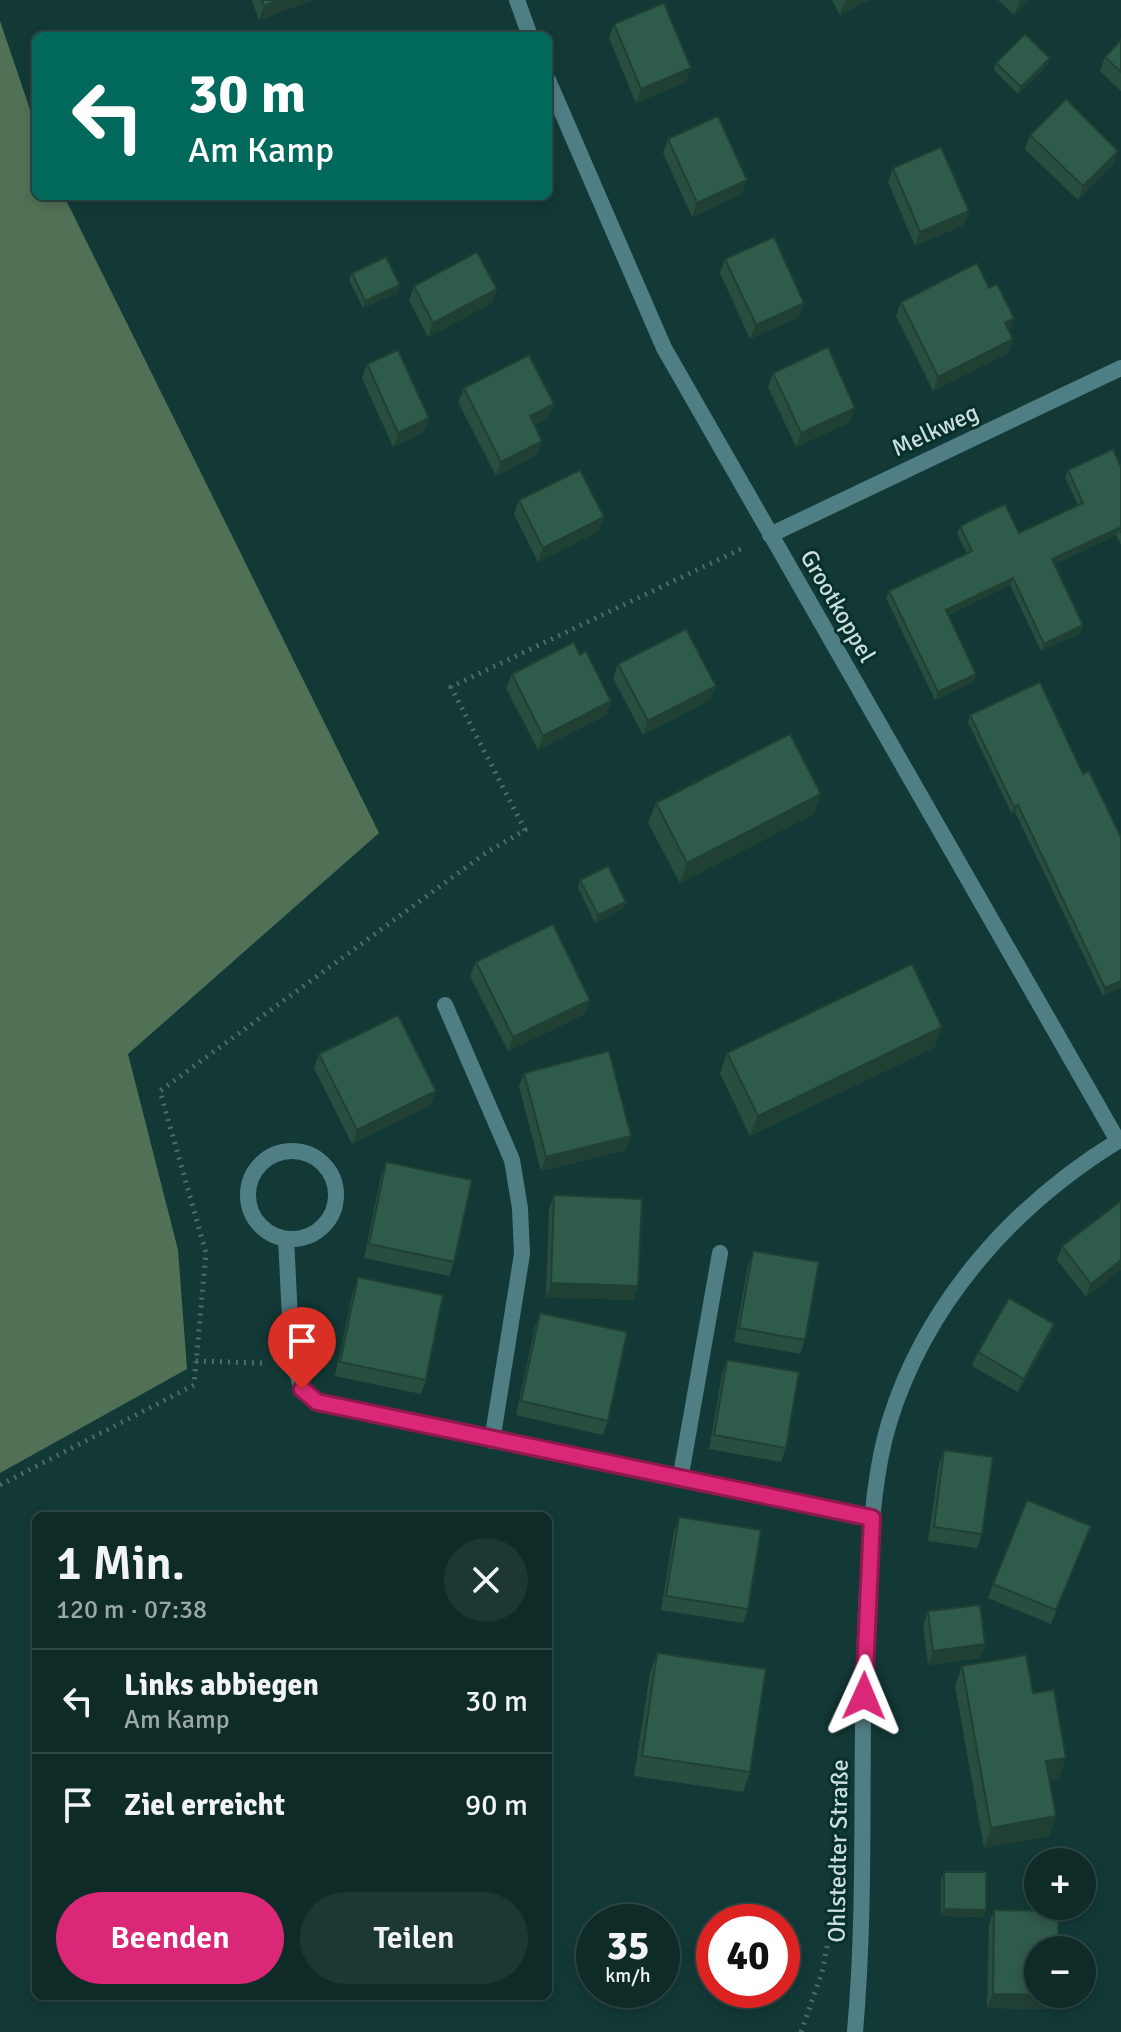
<!DOCTYPE html>
<html lang="de">
<head>
<meta charset="utf-8">
<style>
	:root { --surface:#0e2b28; --page:#1c3734; --text:#f1f3f6; --muted:#9ba7a8; --line:#2e4745; --accent:#db2777 }
	body { margin:0; font-family:Signika,sans-serif; background:var(--page); color:var(--text); height:100vh; display:flex; flex-direction:column; font-size:30px; white-space:nowrap }
	* { box-sizing:border-box; margin:0 }
	p { font-size:26px; color:var(--muted) }
	.icon { flex:none; width:44px; height:44px; fill:none; stroke:currentColor; stroke-width:2; stroke-linecap:round; stroke-linejoin:round }
	.map { position:relative; flex:1; overflow:hidden }
	.details { position:absolute; left:32px; top:1512px; width:520px; height:488px; display:flex; flex-direction:column; background:var(--surface); border-radius:12px; box-shadow:0 4px 12px #0003,0 0 0 2px var(--line) }
	.details>* { flex:none }
	.banner { position:absolute; left:32px; top:32px; width:520px; height:168px; border-radius:12px; box-shadow:0 4px 12px #0003,0 0 0 2px var(--line); background:#00695c; color:#fff; overflow:hidden }
	.tools { position:absolute; left:1024px; top:1848px; display:grid; gap:16px }
	.tools a { display:grid; place-items:center; width:72px; height:72px; border-radius:50%; background:var(--surface); box-shadow:0 4px 12px #0003,0 0 0 2px var(--line); font-size:40px }
	.speed { position:absolute; left:576px; top:1904px; display:flex; gap:16px; font-size:40px; font-weight:700; text-align:center }
	.speed>* { display:grid; place-content:center; width:104px; height:104px; border-radius:50%; background:var(--surface); box-shadow:0 4px 12px #0003,0 0 0 2px var(--line); line-height:1 }
	.speed small { font-size:20px; font-weight:400 }
	.speed .limit { border:12px solid #d22; background:#fff; color:#111 }
	.pin { position:absolute; display:grid; place-items:center; width:68px; height:68px; color:#fff; margin:-82px -34px; border-radius:50% 50% 50% 0; rotate:-45deg; box-shadow:0 0 8px #0007 }
	.pin .icon { rotate:45deg }
	.me { position:absolute; width:88px; margin:-44px; rotate:1deg; stroke-linejoin:round; filter:drop-shadow(0 0 6px #0008) }
	.turn { display:flex; align-items:center; gap:28px; height:168px; padding:0 24px; font-size:36px }
	.turn .icon { width:104px; height:104px; stroke-width:2.5 }
	.turn b { display:block; font-size:56px; line-height:68px }
	.round { display:grid; place-items:center; flex:none; width:84px; height:84px; border-radius:42px; background:var(--page) }
	.head { display:flex; align-items:center; justify-content:space-between; height:136px; padding:0 24px }
	h1 { font-size:48px; font-weight:600; line-height:60px }
	.action { display:flex; gap:16px; margin-top:auto; padding:16px 24px }
	.action a { flex:1; height:92px; border-radius:48px; background:var(--accent); color:#fff; font-size:32px; font-weight:600; line-height:92px; text-align:center }
	.action a+a { background:var(--page); color:var(--text) }
	ul { padding:0; list-style:none }
	li { display:flex; align-items:center; gap:24px; height:104px; padding:0 24px; border-top:2px solid var(--line) }
	li div { flex:1 }
	li b { display:block; font-size:30px }
	li em { font-style:normal }
	.map>svg:first-child { display:block }
	.forest { fill:#517156 }
	.lines { fill:none; stroke-linecap:round; stroke-linejoin:round }
	.path { stroke:#4d6d6a; stroke-width:5; stroke-dasharray:2 6; stroke-linecap:butt }
	.service { stroke:#4f7e85; stroke-width:16 }
	.minor { stroke:#4f7e85; stroke-width:16 }
	.tertiary { stroke:#4f7e85; stroke-width:16 }
	.wall { fill:#284e40 }
	.shaded-wall { fill:#214034 }
	.building { fill:#2f5b4b; stroke:#214034; stroke-width:2 }
	.route-casing { stroke:#8e194d; stroke-width:20 }
	.route { stroke:#db2777; stroke-width:14 }
	.labels { text-anchor:middle; stroke-width:6; stroke-linejoin:round; paint-order:stroke }
	.street-label { font-size:24px; fill:#cadedb; stroke:#072f2c }
</style>
</head>
<body>
<div class="map">
<svg width="1121" height="2032" viewBox="0 0 1121 2032">
	<rect width="100%" height="100%" fill="#133936"/>
	<!-- forest -->
	<path class="forest" d="M0,21L36,127V196H64L379,833L128,1054L178,1250L187,1369L0,1473Z"/>
	<g class="lines">
		<!-- path -->
		<g class="path">
			<path d="M196,1361L263,1363"/>
			<path d="M0,1485L194,1385L206,1253L160,1091L487,852L525,830L451,687L745,547"/>
			<path d="M801,2032L823,1969L828,1941"/>
		</g>
		<!-- service -->
		<g class="service">
			<path d="M445,1005L512,1160L520,1208L522,1254L492,1441"/>
			<path d="M680,1480L720,1253"/>
		</g>
		<!-- minor -->
		<g class="minor">
			<path d="M517,0L530,36"/>
			<path d="M548,80L664,348L1118,1141"/>
			<path d="M770,535L1121,368"/>
			<circle cx="292" cy="1195" r="44"/>
			<path d="M286,1239L292,1357L302,1389L317,1402L872,1518"/>
		</g>
		<!-- tertiary -->
		<path class="tertiary" d="M855,2032C868,1885 858,1737 867,1591C871,1536 873,1476 889,1423C926,1302 1014,1204 1121,1139"/>
	</g>
	<!-- wall -->
	<g class="wall">
		<path d="M252,0H313L259,20Z"/>
		<path d="M832,0H869L840,15Z"/>
		<path d="M998,0H1029L1014,15Z"/>
		<path d="M614,24L686,82L636,103L609,38Z"/>
		<path d="M1121,40V91L1100,71L1105,57Z"/>
		<path d="M1050,58L1047,65L1018,94L994,70L996,63Z"/>
		<path d="M1030,135L1118,151L1113,165L1078,200L1025,149Z"/>
		<path d="M668,139L742,194L692,217L663,153Z"/>
		<path d="M893,168L969,211L964,225L915,246L888,182Z"/>
		<path d="M725,259L799,317L750,339L720,273Z"/>
		<path d="M352,273L400,285L397,293L363,308L349,280Z"/>
		<path d="M414,286L492,303L428,337L409,300Z"/>
		<path d="M901,302L1009,331L1013,339L1008,353L933,391L896,316Z"/>
		<path d="M367,364L429,418L424,432L393,447L362,378Z"/>
		<path d="M773,373L855,408L850,422L796,447L768,387Z"/>
		<path d="M464,388L554,404L548,418L534,425L542,441L537,455L496,476L458,402Z"/>
		<path d="M1121,467V545L1116,535L1055,564L1083,625L1081,633L1041,651L1010,585L948,615L976,674L973,682L935,700L886,598L889,591L967,554L957,533L960,526L1019,533L1078,505L1065,477L1068,470Z"/>
		<path d="M519,500L599,531L538,562L514,514Z"/>
		<path d="M580,655L611,701L606,715L538,750L506,688L512,674Z"/>
		<path d="M618,664L716,686L710,700L643,735L613,678Z"/>
		<path d="M970,715L1121,837V987L1103,996L1015,812L1012,814L968,722Z"/>
		<path d="M821,794L814,814L680,883L648,823L656,803Z"/>
		<path d="M580,880L626,902L623,909L595,923L578,887Z"/>
		<path d="M476,962L590,1000L585,1014L508,1051L470,976Z"/>
		<path d="M935,1047L750,1136L720,1073L727,1053Z"/>
		<path d="M319,1054L431,1105L352,1144L314,1068Z"/>
		<path d="M524,1073L626,1150L541,1171L519,1086Z"/>
		<path d="M386,1162L454,1262L449,1276L364,1258L381,1176Z"/>
		<path d="M554,1195L638,1286L633,1300L546,1297L549,1209Z"/>
		<path d="M1121,1201L1086,1297L1057,1260L1062,1246Z"/>
		<path d="M753,1251L805,1340L800,1354L734,1342L748,1265Z"/>
		<path d="M358,1277L426,1380L421,1394L335,1376L353,1291Z"/>
		<path d="M540,1313L608,1421L603,1435L516,1415L535,1327Z"/>
		<path d="M1054,1324L1049,1338L1018,1392L972,1366L978,1352Z"/>
		<path d="M727,1360L786,1448L781,1462L709,1449L722,1374Z"/>
		<path d="M944,1450L982,1534L977,1548L928,1541L939,1464Z"/>
		<path d="M679,1517L748,1609L743,1623L661,1610L674,1531Z"/>
		<path d="M1091,1526L1051,1624L988,1598L993,1584Z"/>
		<path d="M928,1611L985,1644L980,1658L928,1665L923,1625Z"/>
		<path d="M657,1653L750,1772L743,1792L634,1776L650,1673Z"/>
		<path d="M962,1666L1033,1693L1059,1778L1049,1780L1056,1816L1049,1836L984,1848L955,1686Z"/>
		<path d="M944,1872L983,1917L941,1916V1879Z"/>
		<path d="M994,1910L1052,2009L987,2008L989,1924Z"/>
	</g>
	<!-- shaded-wall -->
	<g class="shaded-wall">
		<path d="M279,0H313L259,20L264,6Z"/>
		<path d="M848,0H869L840,15L845,1Z"/>
		<path d="M1020,0H1029L1014,15L1019,1Z"/>
		<path d="M1050,58L1047,65L1018,94L1021,87Z"/>
		<path d="M691,68L686,82L636,103L641,89Z"/>
		<path d="M1118,151L1113,165L1078,200L1083,186Z"/>
		<path d="M747,180L742,194L692,217L697,203Z"/>
		<path d="M969,211L964,225L915,246L920,232Z"/>
		<path d="M400,285L397,293L363,308L365,301Z"/>
		<path d="M497,289L492,303L428,337L433,323Z"/>
		<path d="M804,303L799,317L750,339L756,325Z"/>
		<path d="M1014,318L1009,332L1005,323Z"/>
		<path d="M1013,339L1008,353L933,391L938,377Z"/>
		<path d="M554,404L548,418L525,430L530,416Z"/>
		<path d="M855,408L850,422L796,447L801,433Z"/>
		<path d="M429,418L424,432L393,447L398,433Z"/>
		<path d="M542,441L537,455L496,476L501,462Z"/>
		<path d="M604,517L599,531L538,562L543,548Z"/>
		<path d="M1119,528L1116,535L1050,567L1052,559Z"/>
		<path d="M1013,578L1010,585L943,617L946,610Z"/>
		<path d="M1083,625L1081,633L1041,651L1044,644Z"/>
		<path d="M976,674L973,682L935,700L938,692Z"/>
		<path d="M716,686L710,700L643,735L648,721Z"/>
		<path d="M611,701L606,715L538,750L543,736Z"/>
		<path d="M821,794L814,814L680,883L687,863Z"/>
		<path d="M1018,805L1015,812L1012,814L1014,807Z"/>
		<path d="M626,902L623,909L595,923L598,915Z"/>
		<path d="M1121,981V987L1103,996L1105,988Z"/>
		<path d="M590,1000L585,1014L508,1051L513,1037Z"/>
		<path d="M942,1027L935,1047L750,1136L758,1116Z"/>
		<path d="M436,1091L431,1105L352,1144L357,1130Z"/>
		<path d="M631,1136L626,1150L541,1171L546,1157Z"/>
		<path d="M1121,1260V1270L1086,1297L1091,1284Z"/>
		<path d="M551,1283L638,1286L633,1300L546,1297Z"/>
		<path d="M1054,1324L1049,1338L1018,1392L1024,1379Z"/>
		<path d="M985,1644L980,1658L928,1665L933,1651Z"/>
		<path d="M1066,1758L1059,1778L1039,1781L1046,1761Z"/>
		<path d="M1056,1816L1049,1836L984,1848L991,1828Z"/>
		<path d="M944,1909L986,1910L983,1917L941,1916Z"/>
		<path d="M993,1994L1057,1995L1052,2009L987,2008Z"/>
	</g>
	<!-- building -->
	<g class="building">
		<path d="M262,0H279L264,6Z"/>
		<path d="M664,3L691,68L641,89L614,24Z"/>
		<path d="M1025,34L1050,58L1021,87L996,63Z"/>
		<path d="M1121,40V72L1105,57Z"/>
		<path d="M1066,99L1118,151L1083,186L1030,135Z"/>
		<path d="M718,116L747,180L697,203L668,139Z"/>
		<path d="M941,147L969,211L920,232L893,168Z"/>
		<path d="M774,237L804,303L756,325L725,259Z"/>
		<path d="M477,252L497,289L433,323L414,286Z"/>
		<path d="M386,257L400,285L365,301L352,273Z"/>
		<path d="M977,263L989,288L997,284L1014,318L1005,323L1013,339L938,377L901,302Z"/>
		<path d="M828,347L855,408L801,433L773,373Z"/>
		<path d="M398,350L429,418L398,433L367,364Z"/>
		<path d="M529,355L554,404L530,416L542,441L501,462L464,388Z"/>
		<path d="M1113,449L1121,467V533L1119,528L1052,559L1083,625L1044,644L1013,578L946,610L976,674L938,692L889,591L972,551L960,526L1005,504L1019,533L1083,503L1068,470Z"/>
		<path d="M580,470L604,517L543,548L519,500Z"/>
		<path d="M686,629L716,686L648,721L618,664Z"/>
		<path d="M574,642L580,655L586,651L611,701L543,736L512,674Z"/>
		<path d="M1040,682L1083,774L1089,771L1121,837V981L1105,988L1018,805L1014,807L970,715Z"/>
		<path d="M790,734L821,794L687,863L656,803Z"/>
		<path d="M608,866L626,902L598,915L580,880Z"/>
		<path d="M553,924L590,1000L513,1037L476,962Z"/>
		<path d="M912,964L942,1027L758,1116L727,1053Z"/>
		<path d="M398,1015L436,1091L357,1130L319,1054Z"/>
		<path d="M609,1051L631,1136L546,1157L524,1073Z"/>
		<path d="M386,1162L472,1180L454,1262L369,1244Z"/>
		<path d="M554,1195L642,1199L638,1286L551,1283Z"/>
		<path d="M1121,1201V1260L1091,1284L1062,1246Z"/>
		<path d="M753,1251L819,1262L805,1340L739,1328Z"/>
		<path d="M358,1277L443,1295L426,1380L340,1362Z"/>
		<path d="M1009,1298L1054,1324L1024,1379L978,1352Z"/>
		<path d="M540,1313L627,1332L608,1421L521,1401Z"/>
		<path d="M727,1360L799,1372L786,1448L714,1435Z"/>
		<path d="M944,1450L993,1457L982,1534L934,1527Z"/>
		<path d="M1027,1500L1091,1526L1056,1610L993,1584Z"/>
		<path d="M679,1517L761,1530L748,1609L666,1596Z"/>
		<path d="M980,1605L985,1644L933,1651L928,1611Z"/>
		<path d="M657,1653L766,1669L750,1772L642,1756Z"/>
		<path d="M1026,1655L1033,1693L1054,1690L1066,1758L1046,1761L1056,1816L991,1828L962,1666Z"/>
		<path d="M944,1872H986V1910L944,1909Z"/>
		<path d="M994,1910L1058,1911V1950H1038V1994H1057V1995L993,1994Z"/>
	</g>
	<g class="lines">
		<defs>
			<path id="route" d="M302,1389L317,1402L872,1518L864,1696"/>
		</defs>
		<!-- route casing -->
		<use href="#route" class="route-casing"/>
		<!-- route -->
		<use href="#route" class="route"/>
	</g>
	<g class="labels">
		<!-- street labels -->
		<g class="street-label">
			<text transform="translate(935 430) rotate(-25)" y="8">Melkweg</text>
			<text transform="translate(838 606) rotate(60)" y="8">Grootkoppel</text>
			<text transform="translate(838 1851) rotate(-89)" y="8">Ohlstedter Straße</text>
		</g>
	</g>
</svg>
<div class="tools">
<a>+</a>
<a>−</a>
</div>
<div class="speed"><div>35<small>km/h</small></div><div class="limit">40</div></div>
<div class="pin" style="left:302px;top:1389px;background:#d93025"><svg class="icon" aria-label="arrive" viewBox="0 0 24 24"><path d="M6 21V4h12l-3 4 3 4H6"/></svg></div>
<svg class="me" style="left:864px;top:1696px" viewBox="-20 -20 40 40"><path d="M0-17L14 15 0 8-14 15z" fill="#db2777" stroke="#fff" stroke-width="4"/></svg>
<div class="banner">
<div class="turn"><svg class="icon" aria-label="left" viewBox="0 0 24 24"><path d="M17 20v-9H6M10 6l-5 5 5 5"/></svg><div><b>30 m</b>Am Kamp</div></div>
</div>
<section class="details">
<div class="head"><div><h1>1 Min.</h1><p>120 m · 07:38</p></div><a class="round"><svg class="icon" aria-label="close" viewBox="0 0 24 24"><path d="M6 6l12 12M18 6L6 18"/></svg></a></div>
<ul>
<li><svg class="icon" aria-label="left" viewBox="0 0 24 24"><path d="M17 20v-9H6M10 6l-5 5 5 5"/></svg><div><b>Links abbiegen</b><p>Am Kamp</p></div><em>30 m</em></li>
<li><svg class="icon" aria-label="arrive" viewBox="0 0 24 24"><path d="M6 21V4h12l-3 4 3 4H6"/></svg><div><b>Ziel erreicht</b></div><em>90 m</em></li>
</ul>
<div class="action"><a>Beenden</a><a>Teilen</a></div>
</section>
</div>
</body>
</html>
